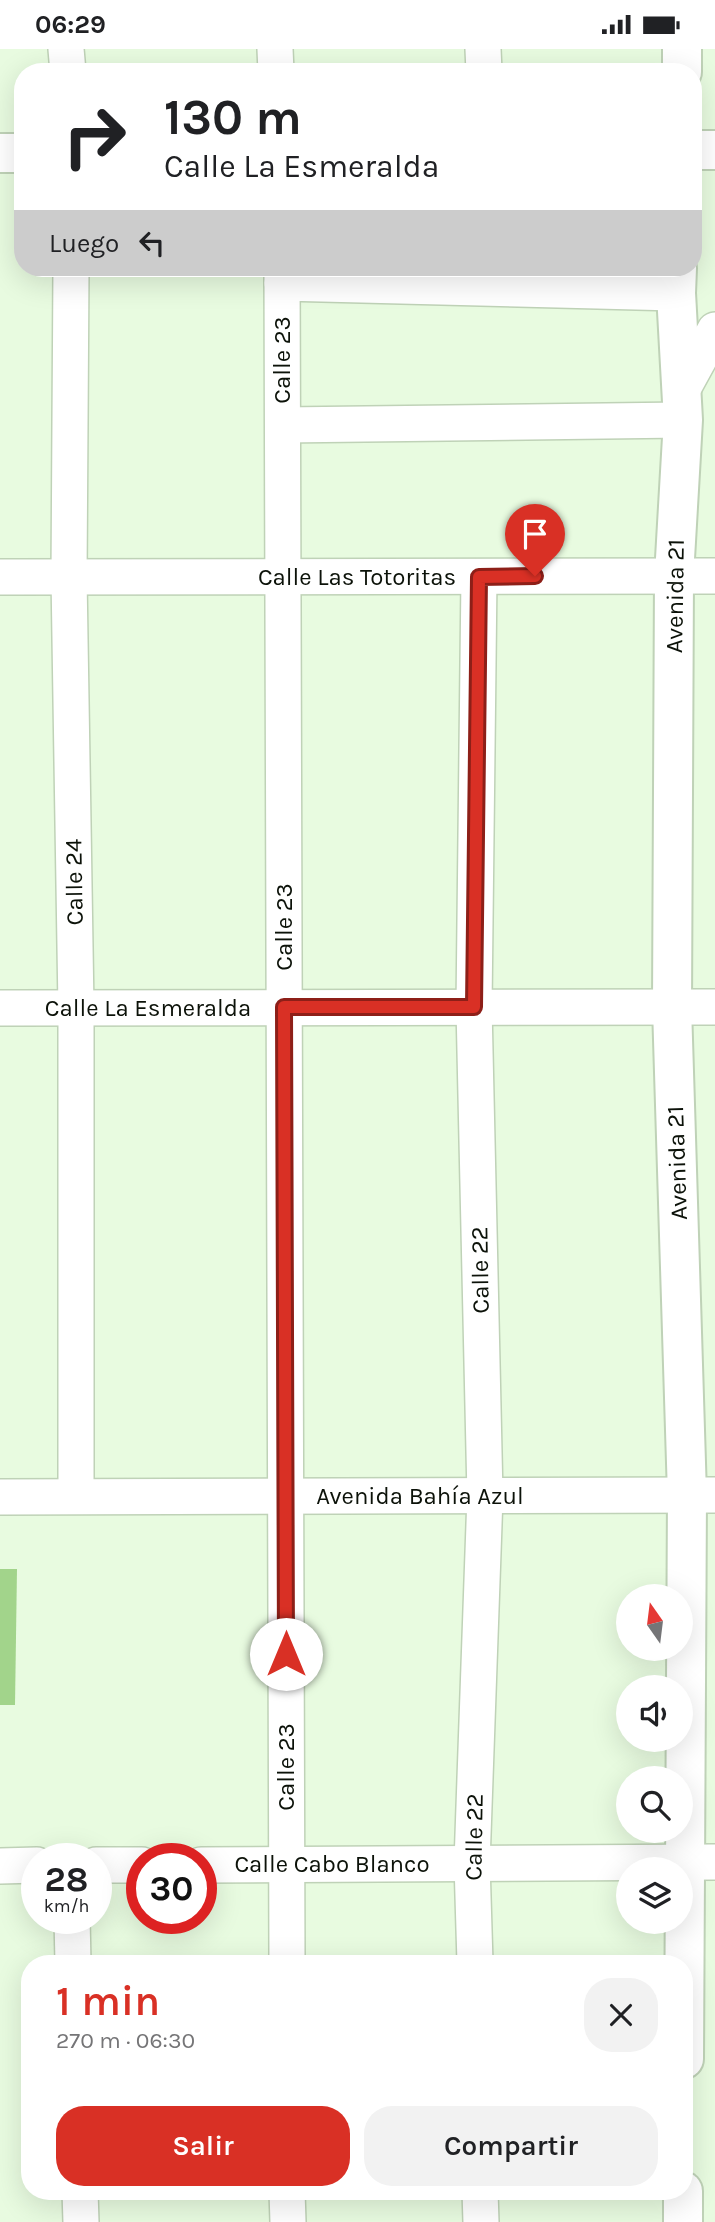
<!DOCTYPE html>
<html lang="es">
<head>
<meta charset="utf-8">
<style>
	:root { --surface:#fff; --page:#f2f2f2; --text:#202124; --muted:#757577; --accent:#d93025 }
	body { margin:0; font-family:Karla,sans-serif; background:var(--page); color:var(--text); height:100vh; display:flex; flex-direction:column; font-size:26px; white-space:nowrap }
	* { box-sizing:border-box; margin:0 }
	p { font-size:23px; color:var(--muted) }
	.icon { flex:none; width:38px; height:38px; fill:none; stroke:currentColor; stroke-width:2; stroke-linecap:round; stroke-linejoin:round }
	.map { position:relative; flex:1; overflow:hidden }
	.details { position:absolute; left:21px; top:1906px; width:672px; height:245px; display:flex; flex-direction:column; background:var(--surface); border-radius:28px; box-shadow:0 7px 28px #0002 }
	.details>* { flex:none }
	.guide { position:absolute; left:14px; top:14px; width:688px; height:214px; border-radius:28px; box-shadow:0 7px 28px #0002; background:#fff; color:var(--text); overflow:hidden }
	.needle { width:46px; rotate:346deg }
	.buttons { position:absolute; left:616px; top:1535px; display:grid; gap:14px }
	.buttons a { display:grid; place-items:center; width:77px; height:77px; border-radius:50%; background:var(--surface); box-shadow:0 7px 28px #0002; font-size:35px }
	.speed { position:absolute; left:21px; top:1794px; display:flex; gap:14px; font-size:35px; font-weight:700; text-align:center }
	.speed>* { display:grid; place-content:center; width:91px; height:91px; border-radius:50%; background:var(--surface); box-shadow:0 7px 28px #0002; line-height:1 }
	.speed small { font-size:18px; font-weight:400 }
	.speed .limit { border:10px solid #d22; background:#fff; color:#111 }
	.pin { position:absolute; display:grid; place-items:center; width:60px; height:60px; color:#fff; margin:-72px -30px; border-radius:50% 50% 50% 0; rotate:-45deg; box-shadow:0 0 7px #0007 }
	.pin .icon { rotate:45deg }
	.me { position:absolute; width:77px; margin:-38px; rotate:0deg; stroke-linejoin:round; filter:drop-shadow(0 0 5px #0008) }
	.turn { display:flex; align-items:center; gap:24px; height:147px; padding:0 35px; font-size:32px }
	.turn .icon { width:91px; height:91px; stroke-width:2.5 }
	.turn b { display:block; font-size:49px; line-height:60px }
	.then { display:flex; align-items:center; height:66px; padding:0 35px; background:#0003; gap:14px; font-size:26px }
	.round { display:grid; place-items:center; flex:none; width:74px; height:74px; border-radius:28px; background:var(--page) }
	.overview { display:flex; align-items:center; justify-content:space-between; height:119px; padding:0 35px }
	h1 { font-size:42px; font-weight:600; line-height:52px; color:var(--accent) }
	.action { display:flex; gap:14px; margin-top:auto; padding:14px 35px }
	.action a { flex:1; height:80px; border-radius:28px; background:var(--accent); color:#fff; font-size:28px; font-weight:600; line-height:80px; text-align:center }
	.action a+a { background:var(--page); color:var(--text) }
	.status { display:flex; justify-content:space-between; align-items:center; height:49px; padding:0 35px; background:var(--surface); direction:ltr }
	.status svg { height:19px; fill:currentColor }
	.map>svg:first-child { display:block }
	.green { fill:#a2d48b }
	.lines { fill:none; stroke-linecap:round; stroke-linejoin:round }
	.minor-casing { stroke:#bfd2b7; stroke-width:38 }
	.tertiary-casing { stroke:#bfd2b7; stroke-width:42 }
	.minor { stroke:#fff; stroke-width:35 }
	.tertiary { stroke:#fff; stroke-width:38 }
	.route-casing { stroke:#8d1f18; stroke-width:18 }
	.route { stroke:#d93025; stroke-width:12 }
	.labels { text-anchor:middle; stroke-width:7; stroke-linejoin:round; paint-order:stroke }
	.street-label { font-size:24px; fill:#0c1209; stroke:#fff }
</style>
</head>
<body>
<div class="status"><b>06:29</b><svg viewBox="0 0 49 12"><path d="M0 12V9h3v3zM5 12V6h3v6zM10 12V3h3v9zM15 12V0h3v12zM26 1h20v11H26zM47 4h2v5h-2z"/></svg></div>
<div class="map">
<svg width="715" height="2173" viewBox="0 0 715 2173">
	<rect width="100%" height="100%" fill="#e8fbe0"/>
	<!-- green -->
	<path class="green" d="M0,1520H17L15,1656H0Z"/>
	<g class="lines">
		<defs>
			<g id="minor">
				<path d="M66,0L68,23"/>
				<path d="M275,0L276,23"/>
				<path d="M483,0L484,23"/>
				<path d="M71,219L69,528L76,959V1447"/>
				<path d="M282,219L287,1914"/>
				<path d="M282,234L676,244"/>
				<path d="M681,343L715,281"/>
				<path d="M283,376L683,371"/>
				<path d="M0,528L715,527"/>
				<path d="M0,959L715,958"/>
				<path d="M0,1448L715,1446"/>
				<path d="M96,1816H142"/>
				<path d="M201,1816L715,1813"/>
				<path d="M0,1817L37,1816"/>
				<path d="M72,1869L73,1914"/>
				<path d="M475,1914L472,1814L485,1447L474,958L479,528"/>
				<path d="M80,2142L81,2173"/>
				<path d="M287,2142L288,2173"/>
				<path d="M480,2142L481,2173"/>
			</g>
			<g id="tertiary">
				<path d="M682,0V23"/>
				<path d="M693,101H715"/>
				<path d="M0,104H23"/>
				<path d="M677,219L676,244L683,371L674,527L672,958L687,1446L684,2010"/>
				<path d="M683,2173V2142"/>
			</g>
		</defs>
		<!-- minor casing -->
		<use href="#minor" class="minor-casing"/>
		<!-- tertiary casing -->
		<use href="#tertiary" class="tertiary-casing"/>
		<!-- minor -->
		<use href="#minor" class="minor"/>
		<!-- tertiary -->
		<use href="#tertiary" class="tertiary"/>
	</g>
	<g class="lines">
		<defs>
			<path id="route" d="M286,1605L284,958H474L479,528L535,527"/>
		</defs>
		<!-- route casing -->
		<use href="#route" class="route-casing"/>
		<!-- route -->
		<use href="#route" class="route"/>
	</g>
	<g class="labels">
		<!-- street labels -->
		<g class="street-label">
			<text transform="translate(282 311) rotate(-90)" y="8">Calle 23</text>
			<text x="357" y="536">Calle Las Totoritas</text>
			<text transform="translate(675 547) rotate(-89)" y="8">Avenida 21</text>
			<text transform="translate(74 833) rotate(-91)" y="8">Calle 24</text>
			<text transform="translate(284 878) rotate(-90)" y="8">Calle 23</text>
			<text x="148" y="967">Calle La Esmeralda</text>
			<text transform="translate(677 1114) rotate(-92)" y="8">Avenida 21</text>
			<text transform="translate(480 1221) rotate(-91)" y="8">Calle 22</text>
			<text x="420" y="1455">Avenida Bahía Azul</text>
			<text transform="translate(286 1718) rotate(-90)" y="8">Calle 23</text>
			<text transform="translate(474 1788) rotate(-89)" y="8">Calle 22</text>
			<text x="332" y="1823">Calle Cabo Blanco</text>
		</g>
	</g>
</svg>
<div class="buttons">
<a><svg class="needle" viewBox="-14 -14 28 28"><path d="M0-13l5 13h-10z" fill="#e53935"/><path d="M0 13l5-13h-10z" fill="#757577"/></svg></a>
<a><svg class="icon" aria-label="sound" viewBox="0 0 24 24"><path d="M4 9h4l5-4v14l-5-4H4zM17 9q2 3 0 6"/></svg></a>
<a><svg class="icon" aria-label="search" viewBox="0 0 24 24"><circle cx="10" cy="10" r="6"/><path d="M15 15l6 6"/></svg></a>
<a><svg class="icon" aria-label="layers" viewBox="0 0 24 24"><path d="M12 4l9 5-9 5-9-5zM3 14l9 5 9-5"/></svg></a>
</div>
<div class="speed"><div>28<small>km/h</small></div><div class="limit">30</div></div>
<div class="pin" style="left:535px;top:527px;background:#d93025"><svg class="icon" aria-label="arrive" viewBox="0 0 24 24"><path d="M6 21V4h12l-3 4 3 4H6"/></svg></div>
<svg class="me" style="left:286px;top:1605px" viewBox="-20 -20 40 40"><circle r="19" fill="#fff"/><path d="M0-13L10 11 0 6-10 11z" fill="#d93025"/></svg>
<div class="guide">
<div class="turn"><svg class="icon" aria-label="right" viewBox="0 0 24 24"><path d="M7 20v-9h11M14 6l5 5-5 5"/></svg><div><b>130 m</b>Calle La Esmeralda</div></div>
<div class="then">Luego<svg class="icon" aria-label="left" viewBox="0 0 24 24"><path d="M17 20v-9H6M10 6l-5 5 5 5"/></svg></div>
</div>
<section class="details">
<div class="overview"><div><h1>1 min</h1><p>270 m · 06:30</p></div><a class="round"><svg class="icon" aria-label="close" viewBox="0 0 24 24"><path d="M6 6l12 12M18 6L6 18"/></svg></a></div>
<div class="action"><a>Salir</a><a>Compartir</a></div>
</section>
</div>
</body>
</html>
